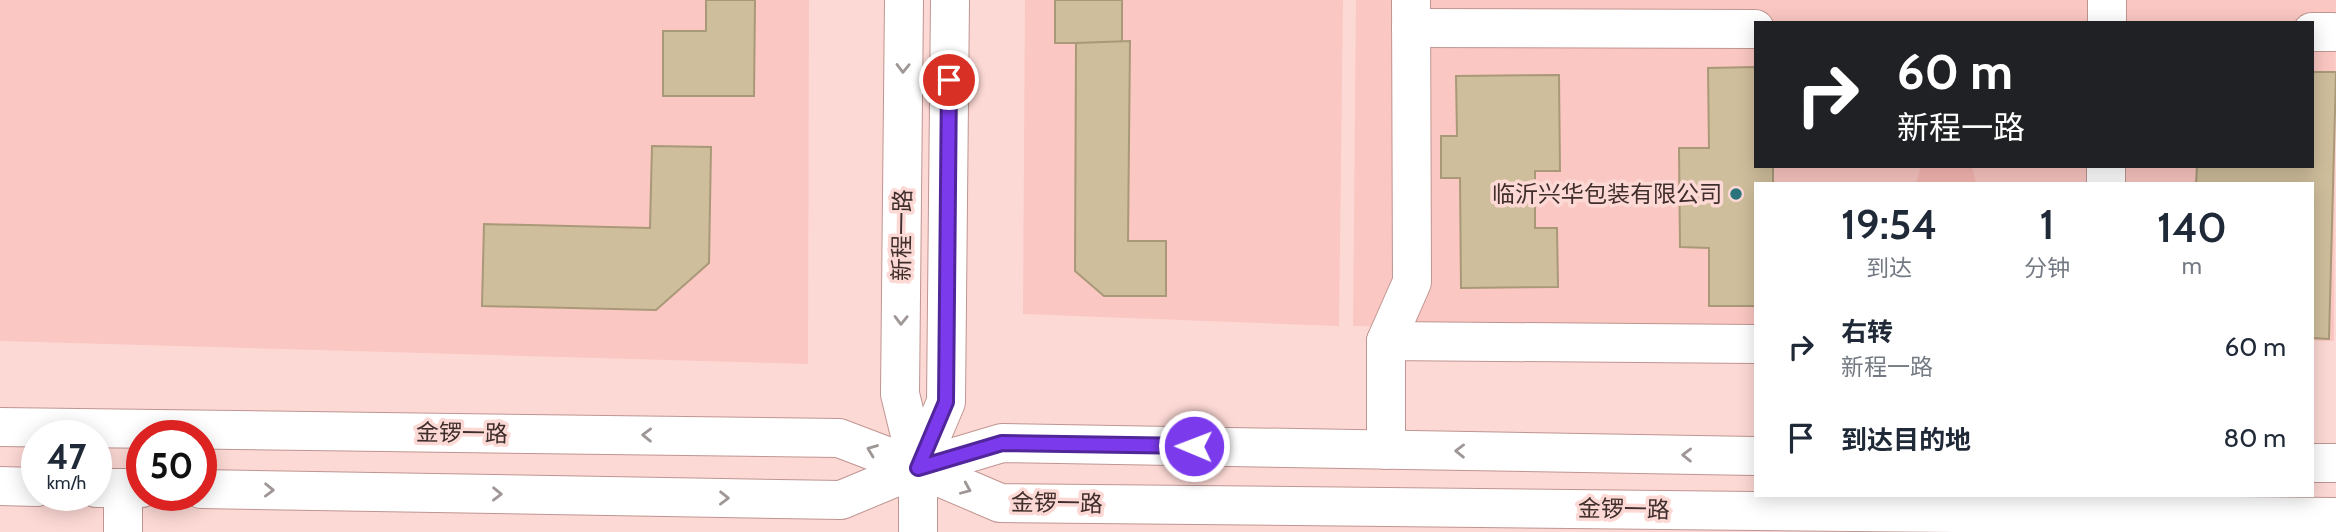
<!DOCTYPE html>
<html lang="zh">
<head>
<meta charset="utf-8">
<style>
	:root { --surface:#fff; --page:#f6f6f7; --text:#1f2937; --muted:#747a83 }
	body { margin:0; font-family:Cabin,"Noto Sans SC",sans-serif; background:var(--page); color:var(--text); height:100vh; display:flex; flex-direction:column; font-size:26px; white-space:nowrap }
	* { box-sizing:border-box; margin:0 }
	p { font-size:23px; color:var(--muted) }
	.icon { flex:none; width:38px; height:38px; fill:none; stroke:currentColor; stroke-width:2; stroke-linecap:round; stroke-linejoin:round }
	.map { position:relative; flex:1; overflow:hidden }
	.drawer { position:absolute; left:1754px; top:182px; width:560px; height:315px; display:flex; flex-direction:column; background:var(--surface); border-radius:0px; box-shadow:0 4px 18px #0003 }
	.drawer>* { flex:none }
	.banner { position:absolute; left:1754px; top:21px; width:560px; height:147px; border-radius:0px; box-shadow:0 4px 18px #0003; background:#202124; color:#fff; overflow:hidden }
	.speed { position:absolute; left:21px; top:420px; display:flex; gap:14px; font-size:35px; font-weight:700; text-align:center }
	.speed>* { display:grid; place-content:center; width:91px; height:91px; border-radius:50%; background:var(--surface); box-shadow:0 4px 18px #0003; line-height:1 }
	.speed small { font-size:18px; font-weight:400 }
	.speed .limit { border:10px solid #d22; background:#fff; color:#111 }
	.pin { position:absolute; display:grid; place-items:center; width:60px; height:60px; color:#fff; margin:-30px; border:4px solid #fff; border-radius:50%; box-shadow:0 2px 7px #0007 }
	.me { position:absolute; width:77px; margin:-38px; rotate:271deg; stroke-linejoin:round; filter:drop-shadow(0 0 5px #0008) }
	.turn { display:flex; align-items:center; gap:24px; height:147px; padding:0 28px; font-size:32px }
	.turn .icon { width:91px; height:91px; stroke-width:2.5 }
	.turn b { display:block; font-size:49px; line-height:60px }
	.eta { display:flex; justify-content:space-evenly; align-items:center; height:119px; text-align:center }
	.eta b { font-size:42px; font-weight:600; line-height:49px }
	ul { padding:0; list-style:none }
	li { display:flex; align-items:center; gap:21px; height:91px; padding:0 28px }
	li div { flex:1 }
	li b { display:block; font-size:26px }
	li em { font-style:normal }
	.map>svg:first-child { display:block }
	.built { fill:#fbc7c2; fill-rule:evenodd }
	.green { fill:#f8b8b2 }
	.building { fill:#cfbe9c; stroke:#a99978; stroke-width:2 }
	.lines { fill:none; stroke-linecap:round; stroke-linejoin:round }
	.minor-casing { stroke:#bf9591; stroke-width:40 }
	.major-casing { stroke:#bf9591; stroke-width:40 }
	.minor { stroke:#fff; stroke-width:38 }
	.major { stroke:#fff; stroke-width:38 }
	.oneway { stroke:#9f9696 }
	.route-casing { stroke:#51269a; stroke-width:18 }
	.route { stroke:#7c3aed; stroke-width:12 }
	.poi-dot { fill:#2b747b; stroke:#fdd9d5; stroke-width:2.5 }
	.labels { text-anchor:middle; stroke-width:7; stroke-linejoin:round; paint-order:stroke }
	.poi-label { font-size:23px; fill:#3f2e2c; stroke:#fdd9d5; text-anchor:end }
	.street-label { font-size:23px; fill:#3f2e2c; stroke:#fdd9d5 }
</style>
</head>
<body>
<div class="map">
<svg width="2336" height="532" viewBox="0 0 2336 532">
	<rect width="100%" height="100%" fill="#fdd9d5"/>
	<!-- built -->
	<g class="built">
		<path d="M0,0H809L808,364L0,341Z"/>
		<path d="M1025,0H1343L1339,326L1023,314Z"/>
		<path d="M1356,0H2336L2334,341H2312V184H1755V332L1353,326ZM1755,23H2312V166H1755Z"/>
	</g>
	<!-- green -->
	<path class="green" d="M1921,166H1972L1976,184H1916Z"/>
	<!-- building -->
	<g class="building">
		<path d="M706,0H755L754,96H663V31H706Z"/>
		<rect x="1055" y="0" width="67" height="43"/>
		<path d="M1130,41L1128,241H1166V296H1104L1075,271L1076,43Z"/>
		<path d="M1755,67V166H1773V184H1755V306H1709V248L1680,247L1679,148H1709L1708,68Z"/>
		<path d="M2312,72H2336L2329,339L2312,338V184H2196L2197,166H2312Z"/>
		<path d="M1559,75L1560,171H1535V228H1557L1558,287L1461,288L1460,178H1441V136H1457L1456,76Z"/>
		<path d="M652,146L711,147L709,263L656,310L482,306L484,224L650,228Z"/>
	</g>
	<g class="lines">
		<defs>
			<g id="minor">
				<path d="M2107,23V0"/>
				<path d="M1411,28L1755,29"/>
				<path d="M2312,32H2333"/>
				<path d="M2106,184V166"/>
				<path d="M1386,341L1412,282L1411,0"/>
				<path d="M1386,450V341L1755,344"/>
				<path d="M123,532V488"/>
			</g>
			<g id="major">
				<path d="M904,0L900,394L918,468V532"/>
				<path d="M0,427L839,438L918,468L1002,443L1755,456"/>
				<path d="M2312,463H2336"/>
				<path d="M918,468L946,402L950,0"/>
				<path d="M0,486L37,487"/>
				<path d="M96,488H142"/>
				<path d="M201,489L841,500L918,468L1000,503L2336,517"/>
			</g>
		</defs>
		<!-- minor casing -->
		<use href="#minor" class="minor-casing"/>
		<!-- major casing -->
		<use href="#major" class="major-casing"/>
		<!-- minor -->
		<use href="#minor" class="minor"/>
		<!-- major -->
		<use href="#major" class="major"/>
	</g>
	<!-- one-way arrows -->
	<defs><path id="oneway-chevron" d="M-2-3.5L2.5 0L-2 3.5" fill="none" stroke-width="1.6" stroke-linecap="round" stroke-linejoin="round" transform="scale(1.75)"/></defs>
	<g class="oneway">
		<use href="#oneway-chevron" transform="translate(903 68) rotate(91)"/>
		<use href="#oneway-chevron" transform="translate(901 320) rotate(91)"/>
		<use href="#oneway-chevron" transform="translate(647 435) rotate(-179)"/>
		<use href="#oneway-chevron" transform="translate(872 450) rotate(-159)"/>
		<use href="#oneway-chevron" transform="translate(1460 451) rotate(-179)"/>
		<use href="#oneway-chevron" transform="translate(1687 455) rotate(-179)"/>
		<use href="#oneway-chevron" transform="translate(966 489) rotate(23)"/>
		<use href="#oneway-chevron" transform="translate(269 490) rotate(1)"/>
		<use href="#oneway-chevron" transform="translate(497 494) rotate(1)"/>
		<use href="#oneway-chevron" transform="translate(724 498) rotate(1)"/>
	</g>
	<g class="lines">
		<defs>
			<path id="route" d="M949,80L946,402L918,468L1002,443L1194,446"/>
		</defs>
		<!-- route casing -->
		<use href="#route" class="route-casing"/>
		<!-- route -->
		<use href="#route" class="route"/>
	</g>
	<!-- markers -->
	<circle class="poi-dot" cx="1736" cy="194" r="7"/>
	<g class="labels">
		<!-- poi labels -->
		<g class="poi-label">
			<text x="1722" y="202">临沂兴华包装有限公司</text>
		</g>
		<!-- street labels -->
		<g class="street-label">
			<text transform="translate(902 235) rotate(-89)" y="8">新程一路</text>
			<text transform="translate(462 433) rotate(1)" y="8">金锣一路</text>
			<text transform="translate(1057 503) rotate(1)" y="8">金锣一路</text>
			<text transform="translate(1624 509) rotate(1)" y="8">金锣一路</text>
		</g>
	</g>
</svg>
<div class="speed"><div>47<small>km/h</small></div><div class="limit">50</div></div>
<div class="pin" style="left:949px;top:80px;background:#d93025"><svg class="icon" aria-label="arrive" viewBox="0 0 24 24"><path d="M6 21V4h12l-3 4 3 4H6"/></svg></div>
<svg class="me" style="left:1194px;top:446px" viewBox="-20 -20 40 40"><circle r="17" fill="#7c3aed" stroke="#fff" stroke-width="3"/><path d="M0-11L8 9 0 5-8 9z" fill="#fff"/></svg>
<div class="banner">
<div class="turn"><svg class="icon" aria-label="right" viewBox="0 0 24 24"><path d="M7 20v-9h11M14 6l5 5-5 5"/></svg><div><b>60 m</b>新程一路</div></div>
</div>
<section class="drawer">
<div class="eta">
<div><b>19:54</b><p>到达</p></div>
<div><b>1</b><p>分钟</p></div>
<div><b>140</b><p>m</p></div>
</div>
<ul>
<li><svg class="icon" aria-label="right" viewBox="0 0 24 24"><path d="M7 20v-9h11M14 6l5 5-5 5"/></svg><div><b>右转</b><p>新程一路</p></div><em>60 m</em></li>
<li><svg class="icon" aria-label="arrive" viewBox="0 0 24 24"><path d="M6 21V4h12l-3 4 3 4H6"/></svg><div><b>到达目的地</b></div><em>80 m</em></li>
</ul>
</section>
</div>
</body>
</html>
